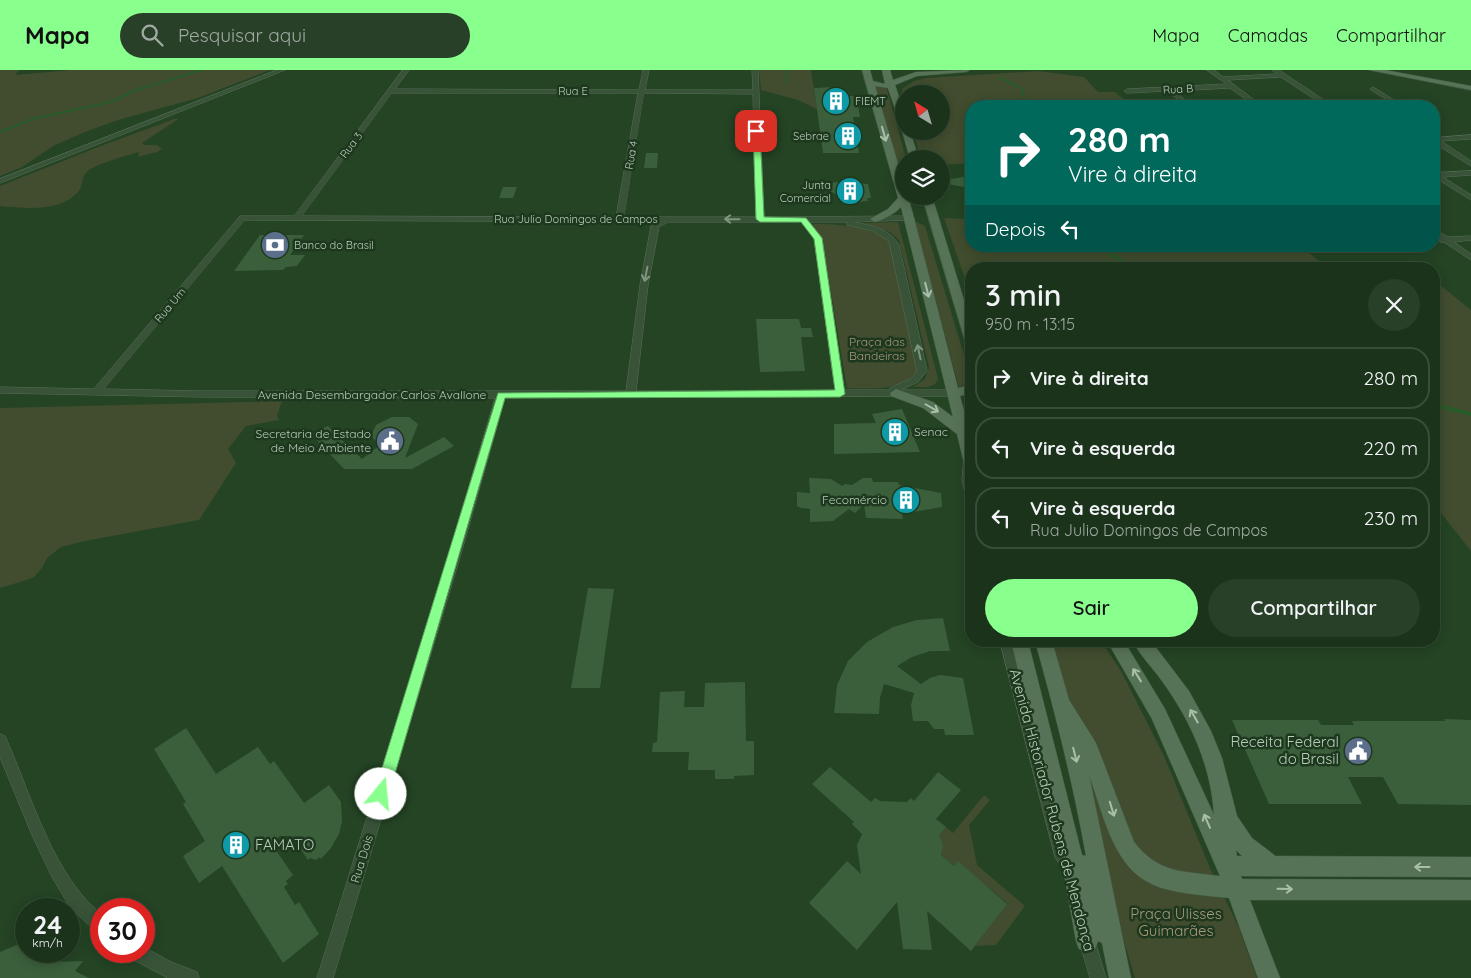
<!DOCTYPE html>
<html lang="pt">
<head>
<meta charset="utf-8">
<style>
	:root { --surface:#1b331b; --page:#283f28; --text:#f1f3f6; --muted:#a0aaa3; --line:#394e3a; --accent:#89ff8e }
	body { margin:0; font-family:Quicksand,sans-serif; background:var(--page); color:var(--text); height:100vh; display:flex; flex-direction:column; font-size:19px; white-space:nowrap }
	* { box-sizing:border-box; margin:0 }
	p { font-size:16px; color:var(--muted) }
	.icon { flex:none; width:28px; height:28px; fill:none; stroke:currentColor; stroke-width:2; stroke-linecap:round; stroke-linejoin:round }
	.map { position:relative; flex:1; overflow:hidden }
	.side { position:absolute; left:965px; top:192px; width:475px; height:385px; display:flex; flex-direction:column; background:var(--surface); border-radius:20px; box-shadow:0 2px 12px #0003,0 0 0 1px var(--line) }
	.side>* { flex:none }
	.guide { position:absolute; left:965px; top:30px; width:475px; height:152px; border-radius:20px; box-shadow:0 2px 12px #0003,0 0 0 1px var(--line); background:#00695c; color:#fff; overflow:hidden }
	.needle { width:32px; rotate:323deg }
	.buttons { position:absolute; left:895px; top:15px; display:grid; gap:10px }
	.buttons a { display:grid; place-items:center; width:55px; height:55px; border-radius:50%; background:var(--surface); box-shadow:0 2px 12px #0003,0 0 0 1px var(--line); font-size:25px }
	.speed { position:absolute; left:15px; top:828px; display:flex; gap:10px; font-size:25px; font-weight:700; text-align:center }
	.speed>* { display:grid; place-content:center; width:65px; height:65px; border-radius:50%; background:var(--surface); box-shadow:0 2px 12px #0003,0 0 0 1px var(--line); line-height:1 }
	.speed small { font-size:12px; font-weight:400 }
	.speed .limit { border:8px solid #d22; background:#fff; color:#111 }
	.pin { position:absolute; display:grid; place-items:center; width:42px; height:42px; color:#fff; margin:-21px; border-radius:10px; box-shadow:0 2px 8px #0006 }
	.me { position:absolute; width:55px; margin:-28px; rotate:17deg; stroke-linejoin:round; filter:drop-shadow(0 0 4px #0008) }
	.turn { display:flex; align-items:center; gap:18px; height:105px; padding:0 20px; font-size:22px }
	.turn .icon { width:65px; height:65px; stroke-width:2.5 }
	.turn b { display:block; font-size:35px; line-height:42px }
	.then { display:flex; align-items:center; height:48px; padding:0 20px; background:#0003; gap:10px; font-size:19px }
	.round { display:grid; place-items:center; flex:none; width:52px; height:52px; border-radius:26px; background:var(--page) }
	.overview { display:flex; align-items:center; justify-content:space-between; height:85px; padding:0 20px }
	h1 { font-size:30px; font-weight:600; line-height:38px }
	.primary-button { display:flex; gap:10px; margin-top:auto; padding:10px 20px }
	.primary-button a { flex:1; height:58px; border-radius:30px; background:var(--accent); color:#111; font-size:20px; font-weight:600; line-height:58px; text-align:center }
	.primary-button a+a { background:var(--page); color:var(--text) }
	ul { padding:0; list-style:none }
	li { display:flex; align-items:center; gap:15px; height:62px; margin:0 10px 8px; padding:0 10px; border:2px solid var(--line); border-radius:20px }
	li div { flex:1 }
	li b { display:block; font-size:19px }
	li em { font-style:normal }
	header { display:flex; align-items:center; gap:30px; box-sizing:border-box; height:70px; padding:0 25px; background:var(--accent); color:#111 }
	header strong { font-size:24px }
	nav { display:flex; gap:28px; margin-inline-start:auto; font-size:18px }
	.search { width:350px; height:45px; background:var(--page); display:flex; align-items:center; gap:12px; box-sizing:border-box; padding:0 18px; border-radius:28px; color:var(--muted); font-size:19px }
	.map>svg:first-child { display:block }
	.green { fill:#414d2e }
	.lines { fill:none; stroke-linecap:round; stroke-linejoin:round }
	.stream-far2 { stroke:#285b2a; stroke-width:2 }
	.stream-far1 { stroke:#285b2a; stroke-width:3 }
	.stream { stroke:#285b2a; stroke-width:4 }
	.building { fill:#3b5f3b }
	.minor-casing { stroke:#577058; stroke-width:1 }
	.major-casing { stroke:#425c43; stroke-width:1 }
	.minor { fill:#395339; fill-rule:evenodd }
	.major { fill:#577357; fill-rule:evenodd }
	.oneway { stroke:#a8c0a9 }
	.oneway2 { stroke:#7e967e }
	.route { fill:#89ff8e; stroke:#59a65c }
	.labels { text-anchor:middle; stroke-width:5; stroke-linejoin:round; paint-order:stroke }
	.far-street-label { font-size:11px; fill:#b6cdb7; stroke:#1d381e }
	.far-poi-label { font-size:11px; fill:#b6cdb7; stroke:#1d381e; text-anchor:start }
	.park-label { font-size:12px; fill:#aa997a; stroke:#1d381e }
	.street-label { font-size:12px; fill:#b6cdb7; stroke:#1d381e }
	.poi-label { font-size:12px; fill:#b6cdb7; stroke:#1d381e; text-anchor:end }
	.near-poi-label { font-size:15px; fill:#b6cdb7; stroke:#1d381e; text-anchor:end }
	.near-street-label { font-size:15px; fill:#b6cdb7; stroke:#1d381e }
	.near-park-label { font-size:15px; fill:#aa997a; stroke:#1d381e }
</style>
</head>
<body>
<header>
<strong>Mapa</strong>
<div class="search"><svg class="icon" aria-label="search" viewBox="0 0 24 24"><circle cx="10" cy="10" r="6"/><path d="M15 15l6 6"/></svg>Pesquisar aqui</div>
<nav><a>Mapa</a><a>Camadas</a><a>Compartilhar</a></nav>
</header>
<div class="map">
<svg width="1471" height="908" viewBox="0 0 1471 908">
	<rect width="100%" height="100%" fill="#244424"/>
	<!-- green -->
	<g class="green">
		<path d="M0,0H19L15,5L71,0H270L198,28L118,50L85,62L53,76L22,97L0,106Z"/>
		<path d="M759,0H811L817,39L798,30L761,20Z"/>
		<path d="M1038,1L1084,7L1098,22H1115L1132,36H971V93L941,95V89H921L913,61H941V24H904V33L901,24L903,18L914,11L927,8Z"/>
		<path d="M875,16H886L906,89H904V119Z"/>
		<path d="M177,48V50L142,73L144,75H157L162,79L157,82L138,87L139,82C127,86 92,94 85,104C81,109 83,117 78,122C59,143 25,138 0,136V116L106,74Z"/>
		<path d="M944,148L971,149V176H1293L1311,184L1327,199H971V226Z"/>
		<path d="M914,151L925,156L971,308V313L959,317Z"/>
		<path d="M898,152L938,309C935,319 922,317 913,317L925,309L929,297L899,170L890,162L863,153Z"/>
		<path d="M814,154C840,154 869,156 891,171L918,301C901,321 872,319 847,318L822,169L812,156Z"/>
		<path d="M1434,210L1471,240V481L1434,434Z"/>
		<path d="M282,331L277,346L279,350L246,356L228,379L236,393L199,450L85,471L61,477L47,488L42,498L33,508L0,518V338Z"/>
		<path d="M1048,571H1101L1121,601L1164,686L1210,798L1239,858L1257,908H1135L1123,868L1088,708Z"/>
		<path d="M984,725L990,730L969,755L977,795L1025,836L996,875L975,876L1007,833L958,792L954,796L941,785L943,775L938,766L946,757L953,763Z"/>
	</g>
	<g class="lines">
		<!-- stream-far2 -->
		<g class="stream-far2">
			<path d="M786,0L787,14"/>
			<path d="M1001,8L1022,19L1026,36"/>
			<path d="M0,62L36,48L111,32L133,21L201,0"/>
		</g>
		<!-- stream-far1 -->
		<path class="stream-far1" d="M1106,176L1111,185L1137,199"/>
		<!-- stream -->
		<path class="stream" d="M1434,335L1471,344"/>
	</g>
	<!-- building -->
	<g class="building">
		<path d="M834,17L838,18L840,26H856L860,47H853L859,83H823L814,18Z"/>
		<path d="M646,83H658L657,98H644Z"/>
		<path d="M968,106L971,111V118L941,113V111Z"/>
		<path d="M836,112L868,114L871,128H867L868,131L854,132L831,122L830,113Z"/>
		<path d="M503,117H517L513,128H499Z"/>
		<path d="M260,165H304L290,185H305L297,196L286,197L283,200L234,201Z"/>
		<path d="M756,249H799L801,258H811L813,267H801L805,301L760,302Z"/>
		<path d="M902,339L920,382L834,384V354L876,353L872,344Z"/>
		<path d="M392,347H409L418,354L405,388L444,367L454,376L412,399H344L311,364L328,356L362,389L380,375L371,366L376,355Z"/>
		<path d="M809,408L831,409L842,416L845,414L852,415L863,408H872L873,412H898L899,415L941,423L942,437L902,444L903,449L866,448L864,434L855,443L849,439L833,451L810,452V439L801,438L797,436V422L810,423Z"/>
		<path d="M588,518L614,519L600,618H571Z"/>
		<path d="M943,548L950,581H930L912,587L897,596L921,614L930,608L940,605L963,608L974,665H945L944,659H934L928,651H913L911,635L914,623L884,614L880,628L879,644L834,643L837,615L848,591L867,572L893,557L917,550Z"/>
		<path d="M745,612L746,671H754V705L734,706V709H715V700H688L689,682H652L653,673L657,672L660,622L685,621L684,637H704L705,613Z"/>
		<path d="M1444,649L1471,650V735L1398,734L1383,707H1348L1362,734H1269L1232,650H1318L1321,655H1354L1352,651H1445Z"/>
		<path d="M186,658L216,704L258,677L270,694L274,691L304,733L329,715L341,732L342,751L339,764L331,778L321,789L320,787L316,790L310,788L308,790L292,766H280L271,773L293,805L286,811L288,814L284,817L295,835L299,832L319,864L283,893L222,796L199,813L183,786L205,771L183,734L186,732L154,679Z"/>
		<path d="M830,697L871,732L875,728L880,731L907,732L911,728L914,731L938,702L961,720L936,749L946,757L939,765L943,775L941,785L954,796L958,791L1007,834L971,881L927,841L932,880L903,879L897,832L857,880L809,833L847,791L861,804L857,775L862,764L852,754L854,752L812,714Z"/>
		<path d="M26,871V881H57L54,892L83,891L75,901L89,908H0V882Z"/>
	</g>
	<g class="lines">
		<defs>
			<g id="minor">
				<path d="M277,0H285L0,113V109Z"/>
				<path d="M403,0H409L395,19L639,20L643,0H649L645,20H753L752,0H758L764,147L912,146L913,148L909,150L854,152C872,156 889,158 899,175L927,301L918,312L901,320H954L959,323L954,326L505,328L461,484L333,908H317L449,484L495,328L201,327L0,323V317L94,319L240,146H294ZM392,23H638L616,147L302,146ZM644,23L753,24L756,147H624ZM245,150L658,152L651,156L640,215L626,321H201L104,319ZM669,152H802L814,168L835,320L636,321L648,215L659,157ZM810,152H847V155L873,161L889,171L917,301L912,308L890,318L888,320H844L822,168Z"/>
				<path d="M1207,0H1214L1223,7L1277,4L1272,0H1279L1330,34L1389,31L1371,20L1370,19L1373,17L1399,33L1396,35L1317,36L1322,34L1281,7L1228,10L1262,36H1255L1230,18L1174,21L1193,36H1186L1167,21L1127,23L1124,21L1127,19L1226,14Z"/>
				<path d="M1471,65V69L1441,71L1471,91V96L1434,73V68Z"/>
				<path d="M1471,101V105L1443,107L1471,125V130L1434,107L1435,103Z"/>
				<path d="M1434,159L1448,167L1471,166V170L1454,172L1471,184V190L1444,172H1440V169L1434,164Z"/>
				<path d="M1302,176H1351L1347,178L1309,181Z"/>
				<path d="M969,383L971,384V431L966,427L962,410L964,387Z"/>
				<path d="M1000,571H1012L1071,787L1068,792L1063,795L1058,792L1055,787Z"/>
				<path d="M0,664L5,666C27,715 47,784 82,825C87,832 95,838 101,844V863L95,861L70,837L52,807L32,765L0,687Z"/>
				<path d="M1086,859L1092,861L1106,908H1090L1078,867L1080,861Z"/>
				<path d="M144,877L169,891L197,902L199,908H168L128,887L126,881H144Z"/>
			</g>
			<g id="major">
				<path d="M862,0H870L873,11L885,14L882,0H890L893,10L916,2L970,0L966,2L917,6L895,15L904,41V56L900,54L888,18L875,16L904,114V126H908L914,148L958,318L971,315V323L960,326L971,367V398L966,396L964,393L957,364L923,338L891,326L890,323L896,319L933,332L953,347L901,137C894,144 885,149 875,152L870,149L888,139L898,128Z"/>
				<path d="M1369,0H1385L1471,16V20Z"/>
				<path d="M904,59V61H910L919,89H910L902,61Z"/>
				<path d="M922,126H932L971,253V275L965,271Z"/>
				<path d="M1011,571H1028L1082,785L1086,786C1073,713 1055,642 1035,571H1052L1069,630L1096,673L1134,772C1159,804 1183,801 1220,806L1152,649L1107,571H1124L1165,639L1214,745C1211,696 1191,651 1162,611C1153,598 1140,586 1133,571H1151L1189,621L1211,661L1222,688L1237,746L1252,768L1273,784L1275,786L1471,787V807L1241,806L1242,809L1471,810V830H1250L1280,908H1258L1229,828C1204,825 1167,824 1146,811C1112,792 1102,740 1089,705L1131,908H1109L1102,873L1098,871L1095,879L1087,882L1079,879L1076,871L1056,758ZM1236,780L1242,786H1237Z"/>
			</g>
		</defs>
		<!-- minor casing -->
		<use href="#minor" class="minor-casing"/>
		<!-- major casing -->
		<use href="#major" class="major-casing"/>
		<!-- minor -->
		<use href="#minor" class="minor"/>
		<!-- major -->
		<use href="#major" class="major"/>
	</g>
	<!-- one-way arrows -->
	<defs><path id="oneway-shaft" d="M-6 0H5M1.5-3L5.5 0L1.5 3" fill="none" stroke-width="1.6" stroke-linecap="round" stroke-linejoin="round" transform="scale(1.25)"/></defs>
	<g class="oneway">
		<use href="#oneway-shaft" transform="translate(884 64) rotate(74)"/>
		<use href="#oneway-shaft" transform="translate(927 220) rotate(76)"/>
		<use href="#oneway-shaft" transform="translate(932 338) rotate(30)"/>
		<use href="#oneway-shaft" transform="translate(1137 605) rotate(-122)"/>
		<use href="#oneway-shaft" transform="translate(1194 646) rotate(-120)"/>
		<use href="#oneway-shaft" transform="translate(1075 685) rotate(76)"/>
		<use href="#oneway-shaft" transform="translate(1112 739) rotate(73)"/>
		<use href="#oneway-shaft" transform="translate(1207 751) rotate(-114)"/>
		<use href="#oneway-shaft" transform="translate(1422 797) rotate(-180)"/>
		<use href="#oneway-shaft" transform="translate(1285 819) rotate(1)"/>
	</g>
	<g class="oneway2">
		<use href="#oneway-shaft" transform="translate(732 149) rotate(-179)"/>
		<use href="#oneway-shaft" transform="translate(646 204) rotate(101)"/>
		<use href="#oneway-shaft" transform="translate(919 282) rotate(-102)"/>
	</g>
	<!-- route -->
	<path class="route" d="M756,59L760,61L764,147L806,148L822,168L845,324L840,327L505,328L389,724L387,729L381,731L376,729L374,724L498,323L835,320L814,169L801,152H760L756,149L753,61Z"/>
	<!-- icons -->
	<defs>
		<symbol id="building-disc" viewBox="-11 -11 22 22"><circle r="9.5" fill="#0f9aa8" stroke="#1d381e"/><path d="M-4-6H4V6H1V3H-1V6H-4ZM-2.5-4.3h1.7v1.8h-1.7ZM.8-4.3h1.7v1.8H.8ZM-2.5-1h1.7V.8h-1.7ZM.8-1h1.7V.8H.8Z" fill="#fff"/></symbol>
		<symbol id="bank-disc" viewBox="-11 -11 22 22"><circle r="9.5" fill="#5c6f8a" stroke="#1d381e"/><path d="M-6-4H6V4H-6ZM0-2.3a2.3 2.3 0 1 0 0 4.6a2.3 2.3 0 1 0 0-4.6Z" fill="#fff"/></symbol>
		<symbol id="civic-disc" viewBox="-11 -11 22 22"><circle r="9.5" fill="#5c6f8a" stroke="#1d381e"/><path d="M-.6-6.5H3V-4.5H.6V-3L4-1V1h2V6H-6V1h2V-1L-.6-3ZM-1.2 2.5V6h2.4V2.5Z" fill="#fff"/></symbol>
	</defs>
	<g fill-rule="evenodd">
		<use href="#building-disc" x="820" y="15" width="32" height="32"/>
		<use href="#building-disc" x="832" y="50" width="32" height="32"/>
		<use href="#building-disc" x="834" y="105" width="32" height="32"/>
		<use href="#bank-disc" x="259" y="159" width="32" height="32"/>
		<use href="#building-disc" x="879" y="346" width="32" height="32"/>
		<use href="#civic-disc" x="374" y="355" width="32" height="32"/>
		<use href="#building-disc" x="890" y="414" width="32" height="32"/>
		<use href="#civic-disc" x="1342" y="665" width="32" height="32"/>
		<use href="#building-disc" x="220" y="759" width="32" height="32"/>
	</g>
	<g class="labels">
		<!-- far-street labels -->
		<g class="far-street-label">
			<text transform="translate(1178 19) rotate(-3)" y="4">Rua B</text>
			<text x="573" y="25">Rua E</text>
			<text transform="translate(351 75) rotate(-53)" y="4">Rua 3</text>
			<text transform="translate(631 85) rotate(-80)" y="4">Rua 4</text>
			<text x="576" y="153">Rua Julio Domingos de Campos</text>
			<text transform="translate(170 235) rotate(-50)" y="4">Rua Um</text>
		</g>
		<!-- far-poi labels -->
		<g class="far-poi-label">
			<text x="855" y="35">FIEMT</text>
			<text x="829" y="70" text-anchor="end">Sebrae</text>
			<text x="831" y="119" text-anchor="end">Junta<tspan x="831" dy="13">Comercial</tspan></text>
			<text x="294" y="179">Banco do Brasil</text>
		</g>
		<!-- park labels -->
		<g class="park-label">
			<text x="877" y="276">Praça das<tspan x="877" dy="14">Bandeiras</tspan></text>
		</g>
		<!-- street labels -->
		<g class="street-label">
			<text x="372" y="329">Avenida Desembargador Carlos Avallone</text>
			<text transform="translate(362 789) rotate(-73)" y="4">Rua Dois</text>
		</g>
		<!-- poi labels -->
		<g class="poi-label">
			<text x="914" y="366" text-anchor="start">Senac</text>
			<text x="371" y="368">Secretaria de Estado<tspan x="371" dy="14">de Meio Ambiente</tspan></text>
			<text x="887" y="434">Fecomércio</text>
		</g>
		<!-- near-poi labels -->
		<g class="near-poi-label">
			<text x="1339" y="677">Receita Federal<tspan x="1339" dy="17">do Brasil</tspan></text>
			<text x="255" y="780" text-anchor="start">FAMATO</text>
		</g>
		<!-- near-street labels -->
		<g class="near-street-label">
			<text transform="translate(1052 740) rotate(75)" y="5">Avenida Historiador Rubens de Mendonça</text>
		</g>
		<!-- near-park labels -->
		<g class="near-park-label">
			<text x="1176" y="849">Praça Ulisses<tspan x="1176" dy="17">Guimarães</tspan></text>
		</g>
	</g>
</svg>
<div class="buttons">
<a><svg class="needle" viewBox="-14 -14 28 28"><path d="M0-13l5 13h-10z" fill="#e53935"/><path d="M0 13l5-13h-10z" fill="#a0aaa3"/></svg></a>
<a><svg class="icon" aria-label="layers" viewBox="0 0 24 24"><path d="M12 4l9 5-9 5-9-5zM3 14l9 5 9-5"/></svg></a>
</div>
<div class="speed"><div>24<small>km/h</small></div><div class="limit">30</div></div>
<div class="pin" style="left:756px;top:61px;background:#d93025"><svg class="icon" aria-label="arrive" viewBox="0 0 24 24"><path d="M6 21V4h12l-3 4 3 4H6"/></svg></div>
<svg class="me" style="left:381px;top:724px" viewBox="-20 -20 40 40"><circle r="19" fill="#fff"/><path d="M0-13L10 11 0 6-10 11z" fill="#89ff8e"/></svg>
<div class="guide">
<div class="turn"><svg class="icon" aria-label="right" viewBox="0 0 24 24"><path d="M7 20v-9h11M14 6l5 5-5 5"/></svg><div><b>280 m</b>Vire à direita</div></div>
<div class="then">Depois<svg class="icon" aria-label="left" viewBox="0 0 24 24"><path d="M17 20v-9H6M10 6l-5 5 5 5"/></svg></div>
</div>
<section class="side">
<div class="overview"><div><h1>3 min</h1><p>950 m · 13:15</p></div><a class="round"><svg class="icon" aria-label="close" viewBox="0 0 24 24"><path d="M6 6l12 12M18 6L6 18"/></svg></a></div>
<ul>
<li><svg class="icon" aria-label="right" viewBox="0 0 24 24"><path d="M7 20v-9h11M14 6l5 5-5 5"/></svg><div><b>Vire à direita</b></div><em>280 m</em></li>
<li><svg class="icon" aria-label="left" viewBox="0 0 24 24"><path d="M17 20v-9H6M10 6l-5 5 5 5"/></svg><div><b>Vire à esquerda</b></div><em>220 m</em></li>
<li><svg class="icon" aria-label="left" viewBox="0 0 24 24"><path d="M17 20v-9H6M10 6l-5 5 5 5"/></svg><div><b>Vire à esquerda</b><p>Rua Julio Domingos de Campos</p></div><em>230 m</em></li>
</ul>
<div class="primary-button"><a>Sair</a><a>Compartilhar</a></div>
</section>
</div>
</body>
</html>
